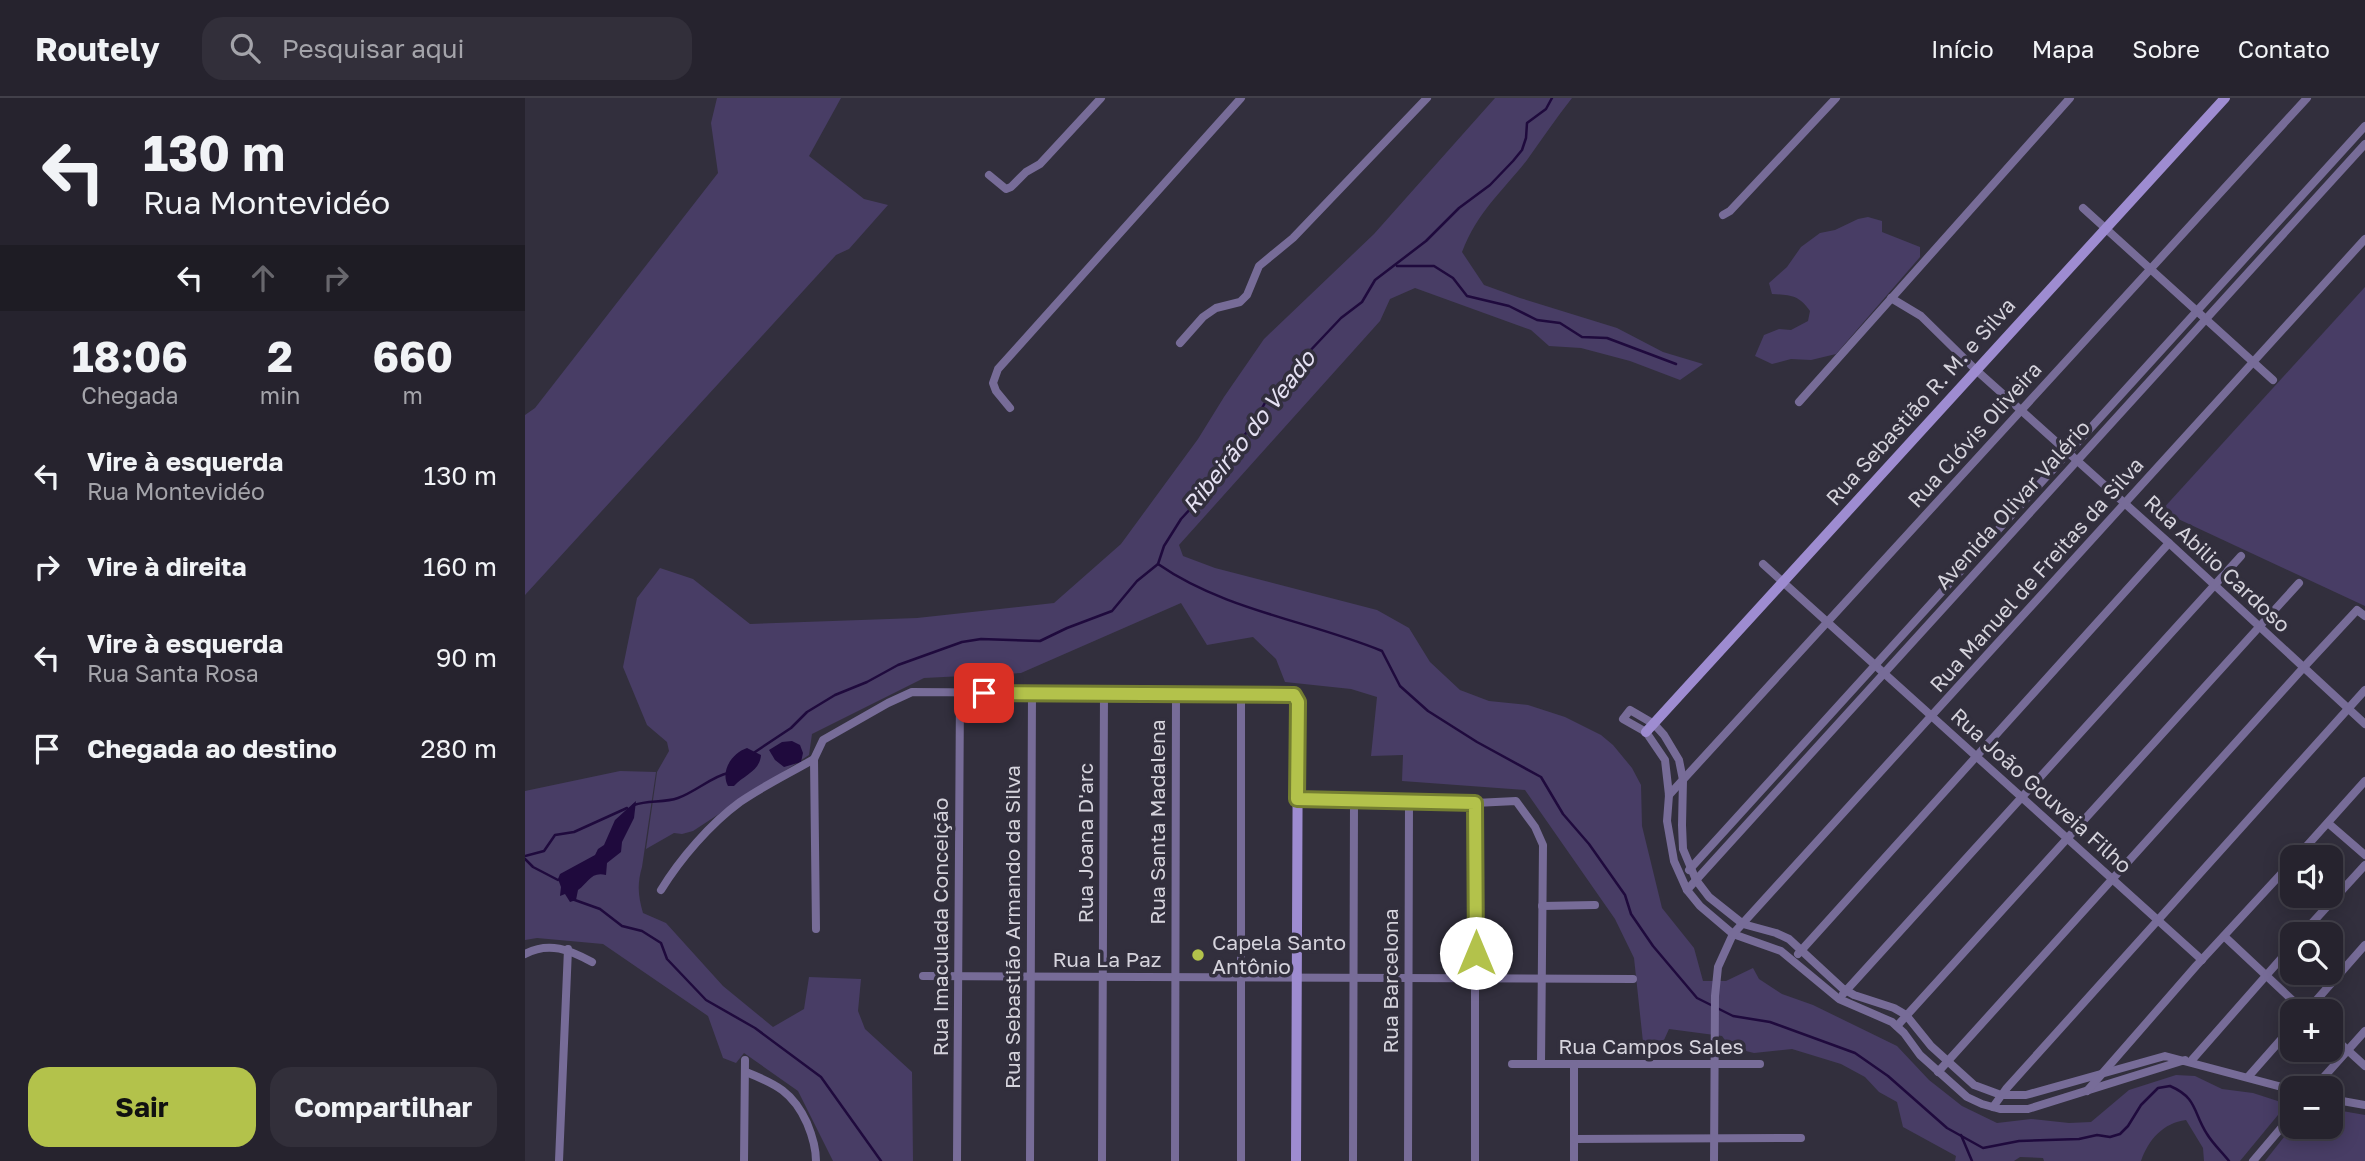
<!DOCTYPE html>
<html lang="pt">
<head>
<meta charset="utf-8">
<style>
	:root { --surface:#26232e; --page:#322f3a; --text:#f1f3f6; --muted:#a4a4aa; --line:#42404a; --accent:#b3c24b }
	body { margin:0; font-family:"Golos Text",sans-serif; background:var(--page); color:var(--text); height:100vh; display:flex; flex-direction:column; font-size:26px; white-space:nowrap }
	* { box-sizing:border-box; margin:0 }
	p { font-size:23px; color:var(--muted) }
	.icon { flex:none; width:38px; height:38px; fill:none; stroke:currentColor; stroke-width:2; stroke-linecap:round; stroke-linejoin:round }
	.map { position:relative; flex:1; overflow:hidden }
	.drawer { display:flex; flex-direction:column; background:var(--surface); width:525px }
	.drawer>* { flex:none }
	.guide { background:#26232e; color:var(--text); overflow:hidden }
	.fabs { position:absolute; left:1755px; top:747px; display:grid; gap:14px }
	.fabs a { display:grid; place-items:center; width:63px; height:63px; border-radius:14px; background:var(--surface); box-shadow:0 4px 18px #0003,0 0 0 2px var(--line); font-size:35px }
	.pin { position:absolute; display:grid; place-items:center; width:60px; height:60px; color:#fff; margin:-30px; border-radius:14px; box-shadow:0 4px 10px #0006 }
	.me { position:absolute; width:77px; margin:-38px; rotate:0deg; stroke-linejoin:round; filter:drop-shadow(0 0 5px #0008) }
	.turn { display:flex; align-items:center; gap:24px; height:147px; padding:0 28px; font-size:32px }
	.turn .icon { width:91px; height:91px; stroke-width:2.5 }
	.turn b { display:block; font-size:49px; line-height:60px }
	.lanes { display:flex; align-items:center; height:66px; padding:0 28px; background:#0003; justify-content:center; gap:35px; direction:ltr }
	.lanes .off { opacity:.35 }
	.eta { display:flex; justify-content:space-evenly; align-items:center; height:119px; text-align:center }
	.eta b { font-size:42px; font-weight:700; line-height:49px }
	.cta { display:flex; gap:14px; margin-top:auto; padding:14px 28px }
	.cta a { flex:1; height:80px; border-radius:21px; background:var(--accent); color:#111; font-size:28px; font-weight:700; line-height:80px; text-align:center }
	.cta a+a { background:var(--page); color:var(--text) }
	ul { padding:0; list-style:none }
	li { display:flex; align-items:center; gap:21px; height:91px; padding:0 28px }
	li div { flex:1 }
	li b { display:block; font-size:26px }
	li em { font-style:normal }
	header { display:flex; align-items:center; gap:42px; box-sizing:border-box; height:98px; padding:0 35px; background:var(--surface); border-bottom:2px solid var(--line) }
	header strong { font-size:33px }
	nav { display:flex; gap:38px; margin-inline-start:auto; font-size:24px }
	.search { width:490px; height:63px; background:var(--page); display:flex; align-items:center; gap:18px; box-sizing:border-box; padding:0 24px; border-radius:21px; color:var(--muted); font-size:26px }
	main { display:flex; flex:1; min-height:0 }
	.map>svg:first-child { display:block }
	.green { fill:#483d65 }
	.water { fill:#1f0a3d }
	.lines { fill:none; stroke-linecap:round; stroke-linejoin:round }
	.stream { stroke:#1f0a3d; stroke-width:2.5 }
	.street { stroke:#776c98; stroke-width:8 }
	.secondary { stroke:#9e8cd1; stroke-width:10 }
	.route-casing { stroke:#747e31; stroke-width:18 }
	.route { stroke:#b3c24b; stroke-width:12 }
	.poi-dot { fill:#b3c24b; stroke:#322f3d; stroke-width:2.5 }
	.labels { text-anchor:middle; stroke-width:7; stroke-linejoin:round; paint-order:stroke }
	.street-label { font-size:21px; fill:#d5d3dc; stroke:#322f3d }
	.poi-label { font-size:21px; fill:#d5d3dc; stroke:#322f3d; text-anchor:start }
	.water-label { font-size:23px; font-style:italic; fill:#e5e1f3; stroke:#322f3d }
</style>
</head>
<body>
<header>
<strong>Routely</strong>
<div class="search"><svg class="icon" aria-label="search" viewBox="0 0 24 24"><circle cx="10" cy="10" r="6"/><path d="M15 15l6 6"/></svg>Pesquisar aqui</div>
<nav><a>Início</a><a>Mapa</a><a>Sobre</a><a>Contato</a></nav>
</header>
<main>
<section class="drawer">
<div class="guide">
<div class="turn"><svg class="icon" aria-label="left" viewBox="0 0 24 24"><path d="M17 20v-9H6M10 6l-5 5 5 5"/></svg><div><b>130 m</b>Rua Montevidéo</div></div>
<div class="lanes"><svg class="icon" aria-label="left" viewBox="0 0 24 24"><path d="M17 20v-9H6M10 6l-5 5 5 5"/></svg><svg class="icon off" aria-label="ahead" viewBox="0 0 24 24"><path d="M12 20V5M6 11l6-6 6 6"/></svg><svg class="icon off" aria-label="right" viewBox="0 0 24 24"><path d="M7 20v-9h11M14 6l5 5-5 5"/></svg></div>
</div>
<div class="eta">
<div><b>18:06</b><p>Chegada</p></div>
<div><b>2</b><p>min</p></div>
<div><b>660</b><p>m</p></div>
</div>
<ul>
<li><svg class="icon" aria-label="left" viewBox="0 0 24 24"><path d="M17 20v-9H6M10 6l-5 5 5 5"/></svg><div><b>Vire à esquerda</b><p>Rua Montevidéo</p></div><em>130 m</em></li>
<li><svg class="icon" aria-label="right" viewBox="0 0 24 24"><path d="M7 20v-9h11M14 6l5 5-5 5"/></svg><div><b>Vire à direita</b></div><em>160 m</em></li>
<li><svg class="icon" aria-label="left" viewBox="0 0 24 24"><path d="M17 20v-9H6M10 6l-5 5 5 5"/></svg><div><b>Vire à esquerda</b><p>Rua Santa Rosa</p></div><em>90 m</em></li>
<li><svg class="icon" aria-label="arrive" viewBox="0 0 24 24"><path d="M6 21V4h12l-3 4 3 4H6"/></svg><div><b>Chegada ao destino</b></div><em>280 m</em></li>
</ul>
<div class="cta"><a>Sair</a><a>Compartilhar</a></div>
</section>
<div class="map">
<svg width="1840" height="1063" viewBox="0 0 1840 1063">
	<rect width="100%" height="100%" fill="#322f3d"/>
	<!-- green -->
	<g class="green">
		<path d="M192,0H316L284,58L339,101L363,107L324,151L311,157L0,497V317L10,310L193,75L186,25Z"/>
		<path d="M970,0H1047C1031,20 1017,41 1002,62C976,95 953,113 937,154L959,187L995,200L1092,230L1138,254L1178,266L1155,282L1105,263L1056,250L1024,248L1006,232L890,190L865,201L855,223L654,447L658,458L690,470L852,512L884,530L905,564L935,592L964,603L1003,607L1040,619L1076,637L1088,647L1107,670L1116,687L1117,728L1137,810L1169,850L1178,883H1201L1228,870L1234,881L1257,896L1288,907L1372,948L1404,982L1437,1008L1472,1025L1506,1021L1544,1025L1566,1024L1604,992L1651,977L1670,978L1697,991L1728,995L1762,1006L1715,1063H1679L1678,1050L1661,1022C1638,1025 1623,1042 1616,1063H1519L1518,1060L1495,1059L1489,1063H1430L1431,1058L1378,1029L1372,1004L1354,994L1340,979L1316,966L1267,951L1229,955L1205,949L1197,938L1144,931L1139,942L1118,944L1109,860L1090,821L1000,692L877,683L878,657L846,658L852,599L826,591L760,584L751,561L728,539L682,547L656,505L496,575L399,580L287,636L284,657L168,733L157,736L149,735L121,751L132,674L144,653L142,644L122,627L98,569L112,500L135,470L168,481L225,526L392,520L529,505L596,446L673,341L699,299L739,241L849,136Z"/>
		<path d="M1343,119L1357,123V134L1395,149V159L1311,256L1286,262L1266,261L1247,266L1230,258L1239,237L1254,231L1266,232L1283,223L1285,213C1274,197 1265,197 1247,196L1244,185L1262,169L1276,149L1295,135L1310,132L1333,121Z"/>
		<path d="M1840,189V508L1636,413Z"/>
		<path d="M95,673L131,674L117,769C112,786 113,798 118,815L141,825L198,888L248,929L279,911L284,879L336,881L333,913L340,931L387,974L388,1063H308L273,993L219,955L211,965L198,960L183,918L78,846L12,840L0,842V693Z"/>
		<path d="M1806,1011L1840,1017V1063H1740L1767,1029H1806Z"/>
	</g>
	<!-- water -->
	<g class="water">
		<path d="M267,643L275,647L278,655L276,664L259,669L250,662L244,652L257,644Z"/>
		<path d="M222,650L236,657C235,673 219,677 209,688H203C195,673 207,655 222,650Z"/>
		<path d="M111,703L109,720L97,744L96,754L82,765L81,777C66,773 63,785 53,792L51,802L45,804L40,796L35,798L36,789L33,781L35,776L70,757L73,751L79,747L90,722Z"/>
	</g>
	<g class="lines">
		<!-- stream -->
		<g class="stream">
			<path d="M872,168H909L928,180L942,198L984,208L1012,222L1035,225L1057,239L1082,240L1151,266"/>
			<path d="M633,466C699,512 784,523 857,553L875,588L903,613L952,644L1016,679L1038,716L1064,746L1100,797L1106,816L1128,848L1172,900L1208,918L1245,924L1330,955L1363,978L1422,1030L1458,1050L1494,1043L1554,1041L1572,1037L1585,1039L1595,1036L1603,1028L1616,1007L1633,990L1645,988C1673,1000 1668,1015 1682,1036C1688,1046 1697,1054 1704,1063"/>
			<path d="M230,654L266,630L282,614L310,597L342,584L373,567L437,544L456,541L515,543L542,530L587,513L612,483L633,466L639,448L656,421L679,396L683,381L727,328L741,303L765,274L816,220L837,204L850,182L901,143L934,110L965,87L988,63L997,52L1001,40L1002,25L1021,11L1027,0"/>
			<path d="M109,707C123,702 139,705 153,700C170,694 188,678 203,675"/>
			<path d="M0,758L19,753L30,737L49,734L102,710"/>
			<path d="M0,761L8,769L33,782"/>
			<path d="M47,801L75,811L97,828L117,833L136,845L142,861L181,902L230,930L296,979L356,1063"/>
			<path d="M1436,1037L1447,1063"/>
		</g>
		<!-- street -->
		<g class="street">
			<path d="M464,77L481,91L486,89L501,74L515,66L576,0"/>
			<path d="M1558,110L1748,282"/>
			<path d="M1198,117L1205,113L1311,0"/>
			<path d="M1366,200L1396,218L1451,272L1644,445L1840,626"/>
			<path d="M655,245L678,219L691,210L715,204L722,197L734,168L768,140L902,0"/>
			<path d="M1274,304L1545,0"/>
			<path d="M485,310L471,293L468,285L473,271L716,0"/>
			<path d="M1238,466L1677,862"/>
			<path d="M716,595V1063"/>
			<path d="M1144,697L1782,0"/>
			<path d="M772,701L950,705L991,703L1010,729L1018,747L1016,966"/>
			<path d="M1803,725L1840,757"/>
			<path d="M1771,760L1840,683"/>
			<path d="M1164,772L1840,28"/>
			<path d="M136,792C155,761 185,726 215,704C238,688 265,675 289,661"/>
			<path d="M1162,792L1840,46"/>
			<path d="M1017,808L1070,807"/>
			<path d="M291,831L289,661L298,642L363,605L387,594L769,597"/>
			<path d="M1777,836L1840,767"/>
			<path d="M1699,838L1780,914"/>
			<path d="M0,856C24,843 45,852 67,864"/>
			<path d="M1273,856L1644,445"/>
			<path d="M398,878L1108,881"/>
			<path d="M1318,896L1716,458"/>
			<path d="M1781,914L1840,847"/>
			<path d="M1372,928L1774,485"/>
			<path d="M1806,937L1840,968"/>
			<path d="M1660,962L1503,1011H1475L1457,1006L1442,999L1395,957L1379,935L1367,924L1314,901L1256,853L1208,836L1175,808L1162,792L1149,763L1142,723L1144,697L1140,662L1121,634L1098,621L1105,612L1129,626L1139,637L1154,662L1158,682L1157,727L1158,751L1171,782L1184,799L1218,826L1251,835L1264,841L1317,890L1329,897L1369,910L1381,917L1406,948L1449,987L1476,997H1501L1640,958L1768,992"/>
			<path d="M1666,963L1768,847"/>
			<path d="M987,966H1235"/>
			<path d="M1049,967V1063"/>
			<path d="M221,974C251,986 268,994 282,1025C287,1037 291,1050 291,1063"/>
			<path d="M1413,974L1779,569L1832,512L1840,518"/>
			<path d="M1723,979L1768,928"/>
			<path d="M1789,990L1840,933"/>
			<path d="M1562,993L1671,868L1768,763"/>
			<path d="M1806,1001L1840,1007"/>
			<path d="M1468,1009L1481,991L1840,592"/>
			<path d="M1049,1041L1276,1040"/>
			<path d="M34,1063L43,851"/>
			<path d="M219,1063L220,962"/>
			<path d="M432,1063L435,595"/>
			<path d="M505,1063L507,595"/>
			<path d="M577,1063L579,595"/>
			<path d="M650,1063L651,595"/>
			<path d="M828,1063L829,703"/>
			<path d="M883,1063L884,704"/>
			<path d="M950,1063V705"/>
			<path d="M1189,1063L1190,898L1193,869L1208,836L1840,141"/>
			<path d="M1728,1063L1768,1016"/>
		</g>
		<!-- secondary -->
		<g class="secondary">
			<path d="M769,597L773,604L771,1063"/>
			<path d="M1121,634L1700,0"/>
		</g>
	</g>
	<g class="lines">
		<defs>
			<path id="route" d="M459,595L769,597L773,604L772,701L950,705L951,855"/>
		</defs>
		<!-- route casing -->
		<use href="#route" class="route-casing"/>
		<!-- route -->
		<use href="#route" class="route"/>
	</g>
	<!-- markers -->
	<circle class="poi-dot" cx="673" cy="857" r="7"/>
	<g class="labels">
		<!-- street labels -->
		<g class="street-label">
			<text transform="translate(1396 304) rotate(-48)" y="7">Rua Sebastião R. M. e Silva</text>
			<text transform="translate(1450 337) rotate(-48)" y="7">Rua Clóvis Oliveira</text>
			<text transform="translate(1488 407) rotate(-48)" y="7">Avenida Olivar Valério</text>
			<text transform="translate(1692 466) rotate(43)" y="7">Rua Abilio Cardoso</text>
			<text transform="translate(1512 477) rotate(-48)" y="7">Rua Manuel de Freitas da Silva</text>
			<text transform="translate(1516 693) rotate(42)" y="7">Rua João Gouveia Filho</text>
			<text transform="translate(633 724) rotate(-90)" y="7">Rua Santa Madalena</text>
			<text transform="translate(561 745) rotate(-90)" y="7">Rua Joana D'arc</text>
			<text transform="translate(416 829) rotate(-90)" y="7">Rua Imaculada Conceição</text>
			<text transform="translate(488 829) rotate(-90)" y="7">Rua Sebastião Armando da Silva</text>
			<text x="582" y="869">Rua La Paz</text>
			<text transform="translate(866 883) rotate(-90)" y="7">Rua Barcelona</text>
			<text x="1126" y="956">Rua Campos Sales</text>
		</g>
		<!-- poi labels -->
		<g class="poi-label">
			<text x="687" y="852">Capela Santo<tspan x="687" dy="24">Antônio</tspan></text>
		</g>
		<!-- water labels -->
		<g class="water-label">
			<text transform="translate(724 334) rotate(-52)" y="8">Ribeirão do Veado</text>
		</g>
	</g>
</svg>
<div class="fabs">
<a><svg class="icon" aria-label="sound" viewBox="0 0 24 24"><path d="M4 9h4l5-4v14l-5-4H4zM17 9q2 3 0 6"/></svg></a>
<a><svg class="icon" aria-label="search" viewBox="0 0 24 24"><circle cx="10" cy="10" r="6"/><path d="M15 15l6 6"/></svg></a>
<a>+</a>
<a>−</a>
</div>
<div class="pin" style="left:459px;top:595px;background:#d93025"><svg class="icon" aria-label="arrive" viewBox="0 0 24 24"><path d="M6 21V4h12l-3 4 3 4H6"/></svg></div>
<svg class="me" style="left:951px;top:855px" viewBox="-20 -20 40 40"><circle r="19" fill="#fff"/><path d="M0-13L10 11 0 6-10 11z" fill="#b3c24b"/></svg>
</div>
</main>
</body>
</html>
